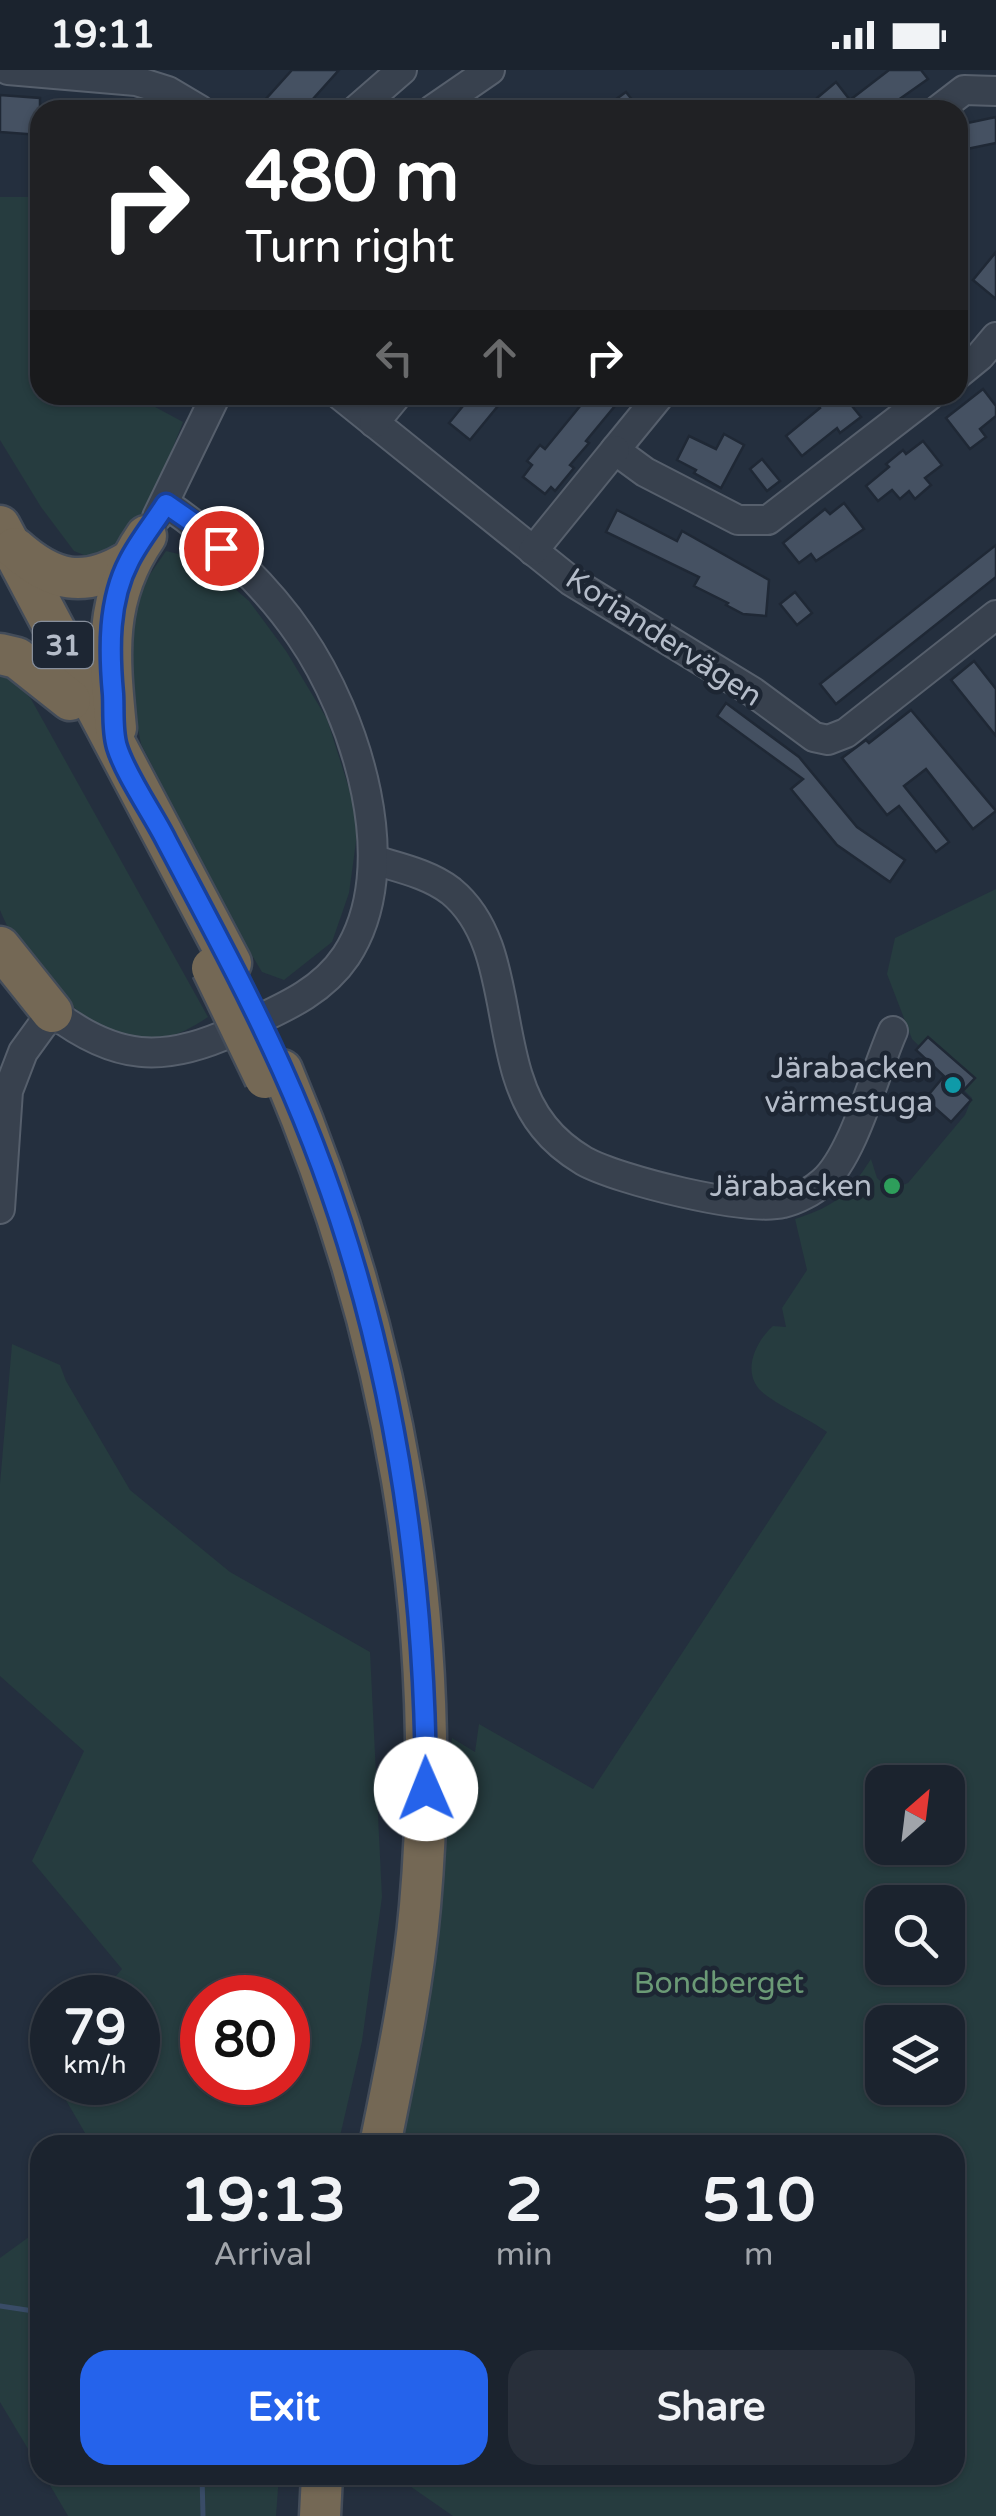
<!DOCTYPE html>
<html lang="en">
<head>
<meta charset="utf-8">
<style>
	:root { --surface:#1b232e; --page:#282f3a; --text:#f1f3f6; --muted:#a0a4aa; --line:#39404a; --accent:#2563eb }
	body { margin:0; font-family:"Varela Round",sans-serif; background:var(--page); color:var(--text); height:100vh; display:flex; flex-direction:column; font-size:38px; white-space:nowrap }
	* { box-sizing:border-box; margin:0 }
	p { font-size:32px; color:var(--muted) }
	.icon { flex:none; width:55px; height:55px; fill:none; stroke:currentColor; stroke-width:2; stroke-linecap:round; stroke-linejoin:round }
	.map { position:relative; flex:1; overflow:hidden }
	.drawer { position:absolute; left:30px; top:2065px; width:935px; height:350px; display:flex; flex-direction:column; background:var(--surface); border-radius:30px; box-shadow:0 2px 8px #0004,0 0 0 2px var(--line) }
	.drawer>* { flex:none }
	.top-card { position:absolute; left:30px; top:30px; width:938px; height:305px; border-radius:30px; box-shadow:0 2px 8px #0004,0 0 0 2px var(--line); background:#202124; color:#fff; overflow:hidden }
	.needle { width:65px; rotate:28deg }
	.tools { position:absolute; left:865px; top:1695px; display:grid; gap:20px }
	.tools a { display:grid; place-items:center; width:100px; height:100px; border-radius:20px; background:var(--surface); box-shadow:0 2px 8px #0004,0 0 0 2px var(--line); font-size:50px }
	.speed { position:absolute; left:30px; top:1905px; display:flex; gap:20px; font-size:50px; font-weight:700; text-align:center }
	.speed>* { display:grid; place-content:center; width:130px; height:130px; border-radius:50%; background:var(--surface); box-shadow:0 2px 8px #0004,0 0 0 2px var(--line); line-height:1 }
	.speed small { font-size:25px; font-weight:400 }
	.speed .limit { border:15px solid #d22; background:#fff; color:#111 }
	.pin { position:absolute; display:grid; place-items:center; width:85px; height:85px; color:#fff; margin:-42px; border:5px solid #fff; border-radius:50%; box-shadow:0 2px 10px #0007 }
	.me { position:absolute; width:110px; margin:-55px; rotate:359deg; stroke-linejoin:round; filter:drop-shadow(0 0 8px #0008) }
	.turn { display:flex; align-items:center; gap:35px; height:210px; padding:0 50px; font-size:45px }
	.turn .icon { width:130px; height:130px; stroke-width:2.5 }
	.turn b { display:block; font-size:70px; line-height:85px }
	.lanes { display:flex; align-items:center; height:95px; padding:0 50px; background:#0003; justify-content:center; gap:50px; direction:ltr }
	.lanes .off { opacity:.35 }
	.eta { display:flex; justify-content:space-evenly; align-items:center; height:170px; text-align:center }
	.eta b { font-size:60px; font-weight:700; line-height:70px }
	.action { display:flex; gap:20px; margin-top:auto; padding:20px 50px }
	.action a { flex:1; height:115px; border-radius:30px; background:var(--accent); color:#fff; font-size:40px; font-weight:700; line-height:115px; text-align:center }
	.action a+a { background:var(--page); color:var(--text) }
	.status { display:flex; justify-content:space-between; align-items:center; height:70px; padding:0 50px; background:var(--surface); direction:ltr }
	.status svg { height:28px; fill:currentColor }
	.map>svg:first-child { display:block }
	.green { fill:#263c3f; fill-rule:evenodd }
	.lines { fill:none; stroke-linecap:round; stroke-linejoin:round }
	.stream { stroke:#394c67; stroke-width:5 }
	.building { fill:#455162; stroke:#1f2835; stroke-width:2.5 }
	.minor-casing { stroke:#565f6c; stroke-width:32 }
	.highway-casing { stroke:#434c59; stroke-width:45 }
	.minor { stroke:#38414e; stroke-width:28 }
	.highway { stroke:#746855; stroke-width:40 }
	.highway-bridge-casing { stroke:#434c59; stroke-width:45; stroke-linecap:butt }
	.highway-bridge { stroke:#746855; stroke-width:40 }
	.route-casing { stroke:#184099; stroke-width:25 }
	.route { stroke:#2563eb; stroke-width:18 }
	.culture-dot { fill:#0f9aa8; stroke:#1d2633; stroke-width:4 }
	.leisure-dot { fill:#2e9e5b; stroke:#1d2633; stroke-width:4 }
	.labels { text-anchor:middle; stroke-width:9; stroke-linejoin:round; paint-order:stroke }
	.shield { fill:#1d2633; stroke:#878f9c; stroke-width:2.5 }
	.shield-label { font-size:28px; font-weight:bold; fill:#b4bcc9 }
	.street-label { font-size:30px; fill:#b4bcc9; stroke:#1d2633 }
	.poi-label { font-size:30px; fill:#b4bcc9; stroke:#1d2633; text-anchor:end }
	.park-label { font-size:30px; fill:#6b9a76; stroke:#1d2633 }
</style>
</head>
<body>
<div class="status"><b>19:11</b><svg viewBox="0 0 49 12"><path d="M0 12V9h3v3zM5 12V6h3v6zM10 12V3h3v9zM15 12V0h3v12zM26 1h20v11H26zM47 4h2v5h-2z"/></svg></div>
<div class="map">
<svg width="996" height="2446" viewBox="0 0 996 2446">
	<rect width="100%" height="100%" fill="#242f3e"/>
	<!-- green -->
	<g class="green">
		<path d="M0,127H40V325H133L183,352L155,423L121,478L94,489L74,481L41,437L0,370Z"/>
		<path d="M166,481L195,488L221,507L249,531L286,581L327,649L359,750L349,823L332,872L284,910L262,902L229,847L141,674L126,598L137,523Z"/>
		<path d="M0,607L12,608L31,629L208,947C193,957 177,966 159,969C94,978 21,894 0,840Z"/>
		<path d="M996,819V2446H453L394,2405H955V2075H396L452,1668L475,1682L479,1654L593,1719L827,1362C810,1349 772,1333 759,1319C742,1299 757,1270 773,1256L786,1257L782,1238L807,1200L795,1149C837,1135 847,1126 871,1089L877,1108L890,1120L908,1113L965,1045L972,1028L912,969L887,904L895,868ZM882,1712H948V1778H882ZM882,1832H948V1898H882ZM882,1952H948V2018H882Z"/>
		<path d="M12,1274L60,1295L66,1311L130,1420L230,1502L370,1582L382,1827L362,1971L338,2075H92L56,2013L138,2012V1928L98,1927L122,1899L32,1791L84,1681L0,1606V1414ZM202,1928H288V2012H202Z"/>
		<path d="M40,2159V2399L0,2332V2188Z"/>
		<path d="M44,2405H279L276,2446H68Z"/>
	</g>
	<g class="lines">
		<!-- stream -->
		<g class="stream">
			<path d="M0,2236L40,2242"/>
			<path d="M202,2405L203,2446"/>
		</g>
	</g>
	<!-- building -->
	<g class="building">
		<path d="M292,0H339L303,40H256Z"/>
		<path d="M889,0H921L928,9L884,40H815L817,28L836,12L850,30Z"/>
		<path d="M626,22L640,40H601Z"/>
		<path d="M0,25L40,28V65L0,62Z"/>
		<path d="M996,47V73L962,80L958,55Z"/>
		<path d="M996,182V229L973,210Z"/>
		<path d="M983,319L996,336V346L980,359L986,367L970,379L946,348Z"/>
		<path d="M472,325H507L470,370L449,353Z"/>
		<path d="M569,325H624L586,371L589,373L570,395L574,398L555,421L551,417L545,424L523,407L532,395L527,391L540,375L545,379L581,335Z"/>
		<path d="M825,325H843L861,347L840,363L837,358L802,386L786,366L820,338L816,332Z"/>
		<path d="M724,364L744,375L721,418L694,403L696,400L677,390L689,366L716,379Z"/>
		<path d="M923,371L942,395L925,408L931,415L915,429L909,421L900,429L892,420L878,431L866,416L889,397L886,394L903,380L906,384Z"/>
		<path d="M762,389L780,411L767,421L750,399Z"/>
		<path d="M844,433L864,459L816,491L811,484L799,493L783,473L825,439L830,444Z"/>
		<path d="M617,440L677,471L682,461L769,510L766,546L743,544L726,535L728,533L694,516L699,507L606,462Z"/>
		<path d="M996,475V507L836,634L820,614Z"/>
		<path d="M795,522L812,543L797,555L780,534Z"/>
		<path d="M974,591L996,619V666L951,610Z"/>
		<path d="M726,633L799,687L857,757L905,790L890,812L837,775L791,719L803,709L717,646Z"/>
		<path d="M911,640L996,741L973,759L926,699L904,716L949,772L936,782L899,736L887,745L842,688L866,670L869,673Z"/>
		<path d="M928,967L975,1008L962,1022L971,1030L951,1052L925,1029L944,1006L916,980Z"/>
	</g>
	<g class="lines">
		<defs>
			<g id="minor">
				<path d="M8,0L136,11L168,21L200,40"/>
				<path d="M356,40L402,0"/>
				<path d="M432,40L490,0"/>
				<path d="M938,40L964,20L996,21"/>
				<path d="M958,304L980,286L996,267"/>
				<path d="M340,325L571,511L753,622L814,667L828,670L846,663L996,545"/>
				<path d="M660,325L615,380L645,402L738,450H768L930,325"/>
				<path d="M374,353L397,325"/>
				<path d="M157,447L216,325"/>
				<path d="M533,481L615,380"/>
				<path d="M374,790C400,798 429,804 451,821C518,876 490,991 544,1057C555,1071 569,1082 584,1091C618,1110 747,1142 783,1133C797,1130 813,1121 823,1112C854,1085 875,1001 893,961"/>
				<path d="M0,1139L8,1021L23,982L52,942C115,990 163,994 234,961C275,941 319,926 346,886C405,797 356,646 300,565C266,515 216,468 166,434"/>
			</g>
			<g id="highway">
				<path d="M0,456L231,893"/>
				<path d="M15,478C53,512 84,518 128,492"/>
				<path d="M0,584L17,588L70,630"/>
				<path d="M116,658C109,586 103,528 146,466"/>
				<path d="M0,877L52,942"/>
				<path d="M282,1000C393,1264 445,1550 420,1836C413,1916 396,1996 380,2075"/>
				<path d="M320,2446L322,2405"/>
			</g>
		</defs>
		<!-- minor casing -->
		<use href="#minor" class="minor-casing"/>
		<!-- highway casing -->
		<use href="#highway" class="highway-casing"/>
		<!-- minor -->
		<use href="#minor" class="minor"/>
		<!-- highway -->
		<use href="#highway" class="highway"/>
		<defs>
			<path id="highway-bridge" d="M212,898L265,1008"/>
		</defs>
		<!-- highway-bridge casing -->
		<use href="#highway-bridge" class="highway-bridge-casing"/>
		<!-- highway-bridge -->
		<use href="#highway-bridge" class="highway-bridge"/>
	</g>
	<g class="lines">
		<defs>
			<path id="route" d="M221,478L195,454L166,434C154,453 139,471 129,491C108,531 109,580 113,624C114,640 112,661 117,677C125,704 153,744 166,770C206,846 247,921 282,999C384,1226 425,1471 426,1719"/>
		</defs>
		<!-- route casing -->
		<use href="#route" class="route-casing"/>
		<!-- route -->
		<use href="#route" class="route"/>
	</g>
	<!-- markers -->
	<circle class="culture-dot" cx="953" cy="1015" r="10"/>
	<circle class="leisure-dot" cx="892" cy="1116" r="10"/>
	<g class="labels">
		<!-- shield labels -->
		<rect class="shield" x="33" y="552" width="60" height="46" rx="8"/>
		<g class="shield-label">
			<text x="63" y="585">31</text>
		</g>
		<!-- street labels -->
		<g class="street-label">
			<text transform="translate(664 567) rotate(33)" y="10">Koriandervägen</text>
		</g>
		<!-- poi labels -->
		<g class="poi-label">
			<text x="933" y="1008">Järabacken<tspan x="933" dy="34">värmestuga</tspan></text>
			<text x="872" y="1126">Järabacken</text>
		</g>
		<!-- park labels -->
		<g class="park-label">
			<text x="719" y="1923">Bondberget</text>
		</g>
	</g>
</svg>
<div class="tools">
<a><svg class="needle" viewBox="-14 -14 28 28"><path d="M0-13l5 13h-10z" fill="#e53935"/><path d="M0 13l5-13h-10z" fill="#a0a4aa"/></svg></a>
<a><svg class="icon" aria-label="search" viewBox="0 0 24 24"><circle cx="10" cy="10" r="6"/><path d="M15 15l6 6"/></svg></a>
<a><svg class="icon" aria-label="layers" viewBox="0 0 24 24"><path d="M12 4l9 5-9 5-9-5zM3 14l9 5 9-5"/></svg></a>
</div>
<div class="speed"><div>79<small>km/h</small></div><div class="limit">80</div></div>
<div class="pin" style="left:221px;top:478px;background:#d93025"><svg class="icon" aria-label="arrive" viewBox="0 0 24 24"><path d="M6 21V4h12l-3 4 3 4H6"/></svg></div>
<svg class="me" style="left:426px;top:1719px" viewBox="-20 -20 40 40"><circle r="19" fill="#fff"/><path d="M0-13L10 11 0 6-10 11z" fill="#2563eb"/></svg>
<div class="top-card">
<div class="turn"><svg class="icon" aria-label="right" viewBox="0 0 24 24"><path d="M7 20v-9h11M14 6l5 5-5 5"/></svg><div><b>480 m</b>Turn right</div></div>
<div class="lanes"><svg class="icon off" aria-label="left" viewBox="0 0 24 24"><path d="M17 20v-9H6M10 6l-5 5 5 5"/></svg><svg class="icon off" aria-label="ahead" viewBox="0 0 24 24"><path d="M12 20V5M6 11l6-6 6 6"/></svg><svg class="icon" aria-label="right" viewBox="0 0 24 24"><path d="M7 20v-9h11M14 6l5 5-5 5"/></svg></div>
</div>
<section class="drawer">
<div class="eta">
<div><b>19:13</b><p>Arrival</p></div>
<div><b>2</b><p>min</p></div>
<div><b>510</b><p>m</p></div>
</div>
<div class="action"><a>Exit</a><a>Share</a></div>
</section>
</div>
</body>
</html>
